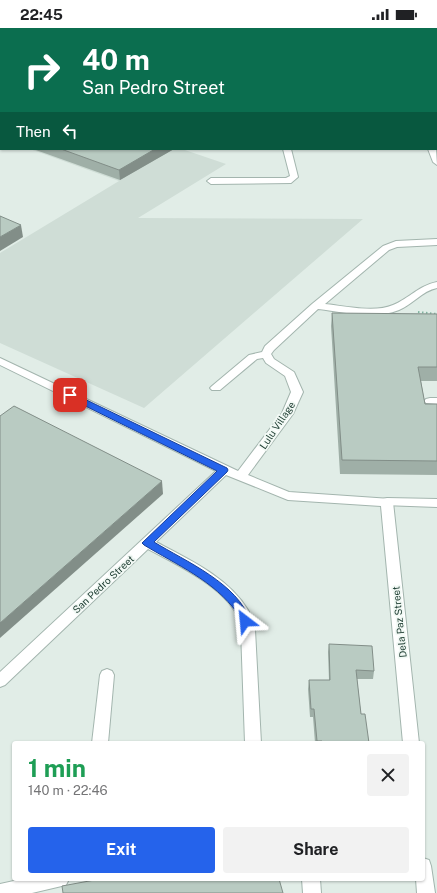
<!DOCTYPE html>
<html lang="en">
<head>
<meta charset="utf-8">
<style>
	:root { --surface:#fff; --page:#f2f2f2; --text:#202124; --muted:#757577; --accent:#2563eb }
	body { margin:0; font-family:"Public Sans",sans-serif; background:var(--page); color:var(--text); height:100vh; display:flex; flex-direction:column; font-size:15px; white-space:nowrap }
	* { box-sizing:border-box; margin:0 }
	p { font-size:13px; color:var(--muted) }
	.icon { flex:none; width:22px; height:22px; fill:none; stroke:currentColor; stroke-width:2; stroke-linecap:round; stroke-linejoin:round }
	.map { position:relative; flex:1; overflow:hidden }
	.drawer { position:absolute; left:12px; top:713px; width:413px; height:140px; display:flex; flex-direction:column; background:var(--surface); border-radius:4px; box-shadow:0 1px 3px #0004 }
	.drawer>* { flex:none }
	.banner { position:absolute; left:0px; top:0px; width:437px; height:122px; box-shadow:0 1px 3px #0004; background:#0b6e4f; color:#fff; overflow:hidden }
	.pin { position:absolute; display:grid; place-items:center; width:34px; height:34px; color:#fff; margin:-17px; border-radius:8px; box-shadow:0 2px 6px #0006 }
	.me { position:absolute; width:44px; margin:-22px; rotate:331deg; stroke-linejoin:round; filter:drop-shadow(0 0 3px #0008) }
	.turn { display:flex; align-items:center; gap:14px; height:84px; padding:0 16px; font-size:18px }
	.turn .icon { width:52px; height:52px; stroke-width:2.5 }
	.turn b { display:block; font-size:28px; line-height:34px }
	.then { display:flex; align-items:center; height:38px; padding:0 16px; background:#0003; gap:8px; font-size:15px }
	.round { display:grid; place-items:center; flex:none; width:42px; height:42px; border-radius:4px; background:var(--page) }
	.summary { display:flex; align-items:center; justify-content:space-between; height:68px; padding:0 16px }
	h1 { font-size:24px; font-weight:700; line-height:30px; color:#1e9e55 }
	.primary-button { display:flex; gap:8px; margin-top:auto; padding:8px 16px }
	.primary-button a { flex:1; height:46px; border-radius:4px; background:var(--accent); color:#fff; font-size:16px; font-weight:700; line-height:46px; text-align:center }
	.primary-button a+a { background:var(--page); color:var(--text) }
	.status { display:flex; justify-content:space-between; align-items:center; height:28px; padding:0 20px; background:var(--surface); direction:ltr }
	.status svg { height:11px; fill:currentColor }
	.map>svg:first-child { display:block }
	.built { fill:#cfddd6 }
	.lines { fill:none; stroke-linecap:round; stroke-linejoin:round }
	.lane-casing { stroke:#a3b5ae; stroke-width:2 }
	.street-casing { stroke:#a3b5ae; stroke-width:2 }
	.secondary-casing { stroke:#9fb9ae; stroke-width:2 }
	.primary-casing { stroke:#c1c9c6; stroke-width:14 }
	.path { stroke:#7fb39f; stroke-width:2; stroke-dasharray:1.5 2.5; stroke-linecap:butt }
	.lane { fill:#fff; fill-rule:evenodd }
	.street { fill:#fff; fill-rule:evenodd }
	.secondary { fill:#fff; fill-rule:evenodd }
	.primary { stroke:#62a690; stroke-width:12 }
	.wall { fill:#9fafa7 }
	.shaded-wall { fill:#828e88 }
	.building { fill:#b9cbc2; stroke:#828e88 }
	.route { fill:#2563eb; stroke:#184099 }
	.labels { text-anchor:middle; stroke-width:3.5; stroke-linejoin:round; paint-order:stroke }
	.street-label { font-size:10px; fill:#203f34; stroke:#f2f9f5 }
</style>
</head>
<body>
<div class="status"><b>22:45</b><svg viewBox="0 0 49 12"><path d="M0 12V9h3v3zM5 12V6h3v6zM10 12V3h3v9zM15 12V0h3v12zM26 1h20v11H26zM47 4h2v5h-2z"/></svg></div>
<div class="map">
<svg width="437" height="865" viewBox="0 0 437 865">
	<rect width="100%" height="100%" fill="#e1ede7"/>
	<!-- built -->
	<path class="built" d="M30,121H182L226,136L138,190L363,191L144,380L0,315V225L119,153Z"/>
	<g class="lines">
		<defs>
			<g id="lane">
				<path d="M283,121H291L298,149L291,155L211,156L207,153L211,150H286L290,148Z"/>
				<path d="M428,121H436L437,137L433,134Z"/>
				<path d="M430,370H437V376L426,375L424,373L426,371Z"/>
				<path d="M387,470L437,471V479L383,477L381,474L383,471Z"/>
				<path d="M302,851H320L321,865H303Z"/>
			</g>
			<g id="street">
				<rect x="0" y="16" width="1" height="4"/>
				<path d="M437,211V217L397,219L389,222L325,276C344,278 375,285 393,277C410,270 418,258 437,254V260C422,263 413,276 399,282C375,292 344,284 318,281L274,322L271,326L274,331L294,344L303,364L293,386L248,447L289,464L391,471L393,474L419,715H403L381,478L288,472L226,447L156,514C188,531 228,549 248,582C251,588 253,595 255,602L261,715H245L241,602C240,597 239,592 237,587C222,558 176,536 148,521L5,657L0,659V644L216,443L0,337V330L238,443L282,385L291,364L285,348L266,335L263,330L257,331L220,362H212L210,360L212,358L249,327L262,324L265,318L312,276L383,218L396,213Z"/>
				<path d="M107,641L112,643L114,647L108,715H92L100,647L102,643Z"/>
				<path d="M423,830L429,832L431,838L435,865H417L416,851H423Z"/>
				<path d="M23,851H69L66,857L32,865H0V856Z"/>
			</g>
			<rect id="secondary" x="436" y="25" width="1" height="4"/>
			<g id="primary">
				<path d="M158,1L161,0"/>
				<path d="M0,65L1,64"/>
			</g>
		</defs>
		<!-- lane casing -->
		<use href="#lane" class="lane-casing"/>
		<!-- street casing -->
		<use href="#street" class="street-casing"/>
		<!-- secondary casing -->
		<use href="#secondary" class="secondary-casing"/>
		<!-- primary casing -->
		<use href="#primary" class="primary-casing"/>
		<!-- path -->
		<path class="path" d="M418,284L437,286"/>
		<!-- lane -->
		<use href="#lane" class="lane"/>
		<!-- street -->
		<use href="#street" class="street"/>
		<!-- secondary -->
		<use href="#secondary" class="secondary"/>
		<!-- primary -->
		<use href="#primary" class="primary"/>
	</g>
	<!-- wall -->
	<g class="wall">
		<path d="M98,0H125L122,1H101Z"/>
		<path d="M269,0H332L330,1H272Z"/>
		<rect x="0" y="77" width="1" height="32"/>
		<path d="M33,121H174L120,152Z"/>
		<path d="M332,285L437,286V353H421L425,376H437V447L340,446L331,298Z"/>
		<path d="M329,616L374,643L373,651H357L361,686L369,715H315L313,689H310L308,661L309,652H329L328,624Z"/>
	</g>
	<!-- shaded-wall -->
	<g class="shaded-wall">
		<path d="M111,0H125L122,1H112Z"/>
		<path d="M312,0H332L330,1H310Z"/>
		<path d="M1,39V47L0,48V40Z"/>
		<path d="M155,121H174L120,152L119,142Z"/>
		<path d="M21,197L23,209L0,223V209Z"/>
		<path d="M162,453L163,466L0,610V595Z"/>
	</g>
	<!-- building -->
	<g class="building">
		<path d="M59,0H78V1H56Z"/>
		<path d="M296,0H312L310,1H299Z"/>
		<path d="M0,20H1V39L0,40Z"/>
		<path d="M0,77H1V100L0,99Z"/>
		<path d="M61,121H155L119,142Z"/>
		<path d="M0,188L21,197L0,209Z"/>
		<path d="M332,285L437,286V339H418L425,376H437V433L342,432Z"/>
		<path d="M14,378L162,453L0,595V388Z"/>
		<path d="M329,616L372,618L374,643L356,642L361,686H365L369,715H322V713H317L314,681H311L309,652H330Z"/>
		<path d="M100,851H279L283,865H63L62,858Z"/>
	</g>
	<!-- route -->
	<path class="route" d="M70,364L227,440L228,442L227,444L154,514C185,533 239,556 250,593L249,596H241C239,592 239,588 237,585C215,553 175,536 144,517L142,515L217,443L67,369L66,367L67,365Z"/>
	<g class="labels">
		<!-- street labels -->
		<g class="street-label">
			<text transform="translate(277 397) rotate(-56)" y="4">Lulu Village</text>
			<text transform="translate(103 556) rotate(-43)" y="4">San Pedro Street</text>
			<text transform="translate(399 594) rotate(-96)" y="4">Dela Paz Street</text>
		</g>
	</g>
</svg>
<div class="pin" style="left:70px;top:367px;background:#d93025"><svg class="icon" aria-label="arrive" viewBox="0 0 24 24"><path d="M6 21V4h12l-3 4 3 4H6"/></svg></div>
<svg class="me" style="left:245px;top:593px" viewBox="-20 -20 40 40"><path d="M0-17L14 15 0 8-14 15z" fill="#2563eb" stroke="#fff" stroke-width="4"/></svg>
<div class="banner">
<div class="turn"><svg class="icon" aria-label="right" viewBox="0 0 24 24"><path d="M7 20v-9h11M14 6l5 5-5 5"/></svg><div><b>40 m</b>San Pedro Street</div></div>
<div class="then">Then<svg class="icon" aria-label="left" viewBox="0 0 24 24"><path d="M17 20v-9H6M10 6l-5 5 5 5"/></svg></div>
</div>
<section class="drawer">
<div class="summary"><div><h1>1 min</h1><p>140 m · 22:46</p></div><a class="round"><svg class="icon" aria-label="close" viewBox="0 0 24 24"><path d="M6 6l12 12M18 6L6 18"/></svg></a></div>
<div class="primary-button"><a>Exit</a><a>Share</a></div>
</section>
</div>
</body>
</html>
